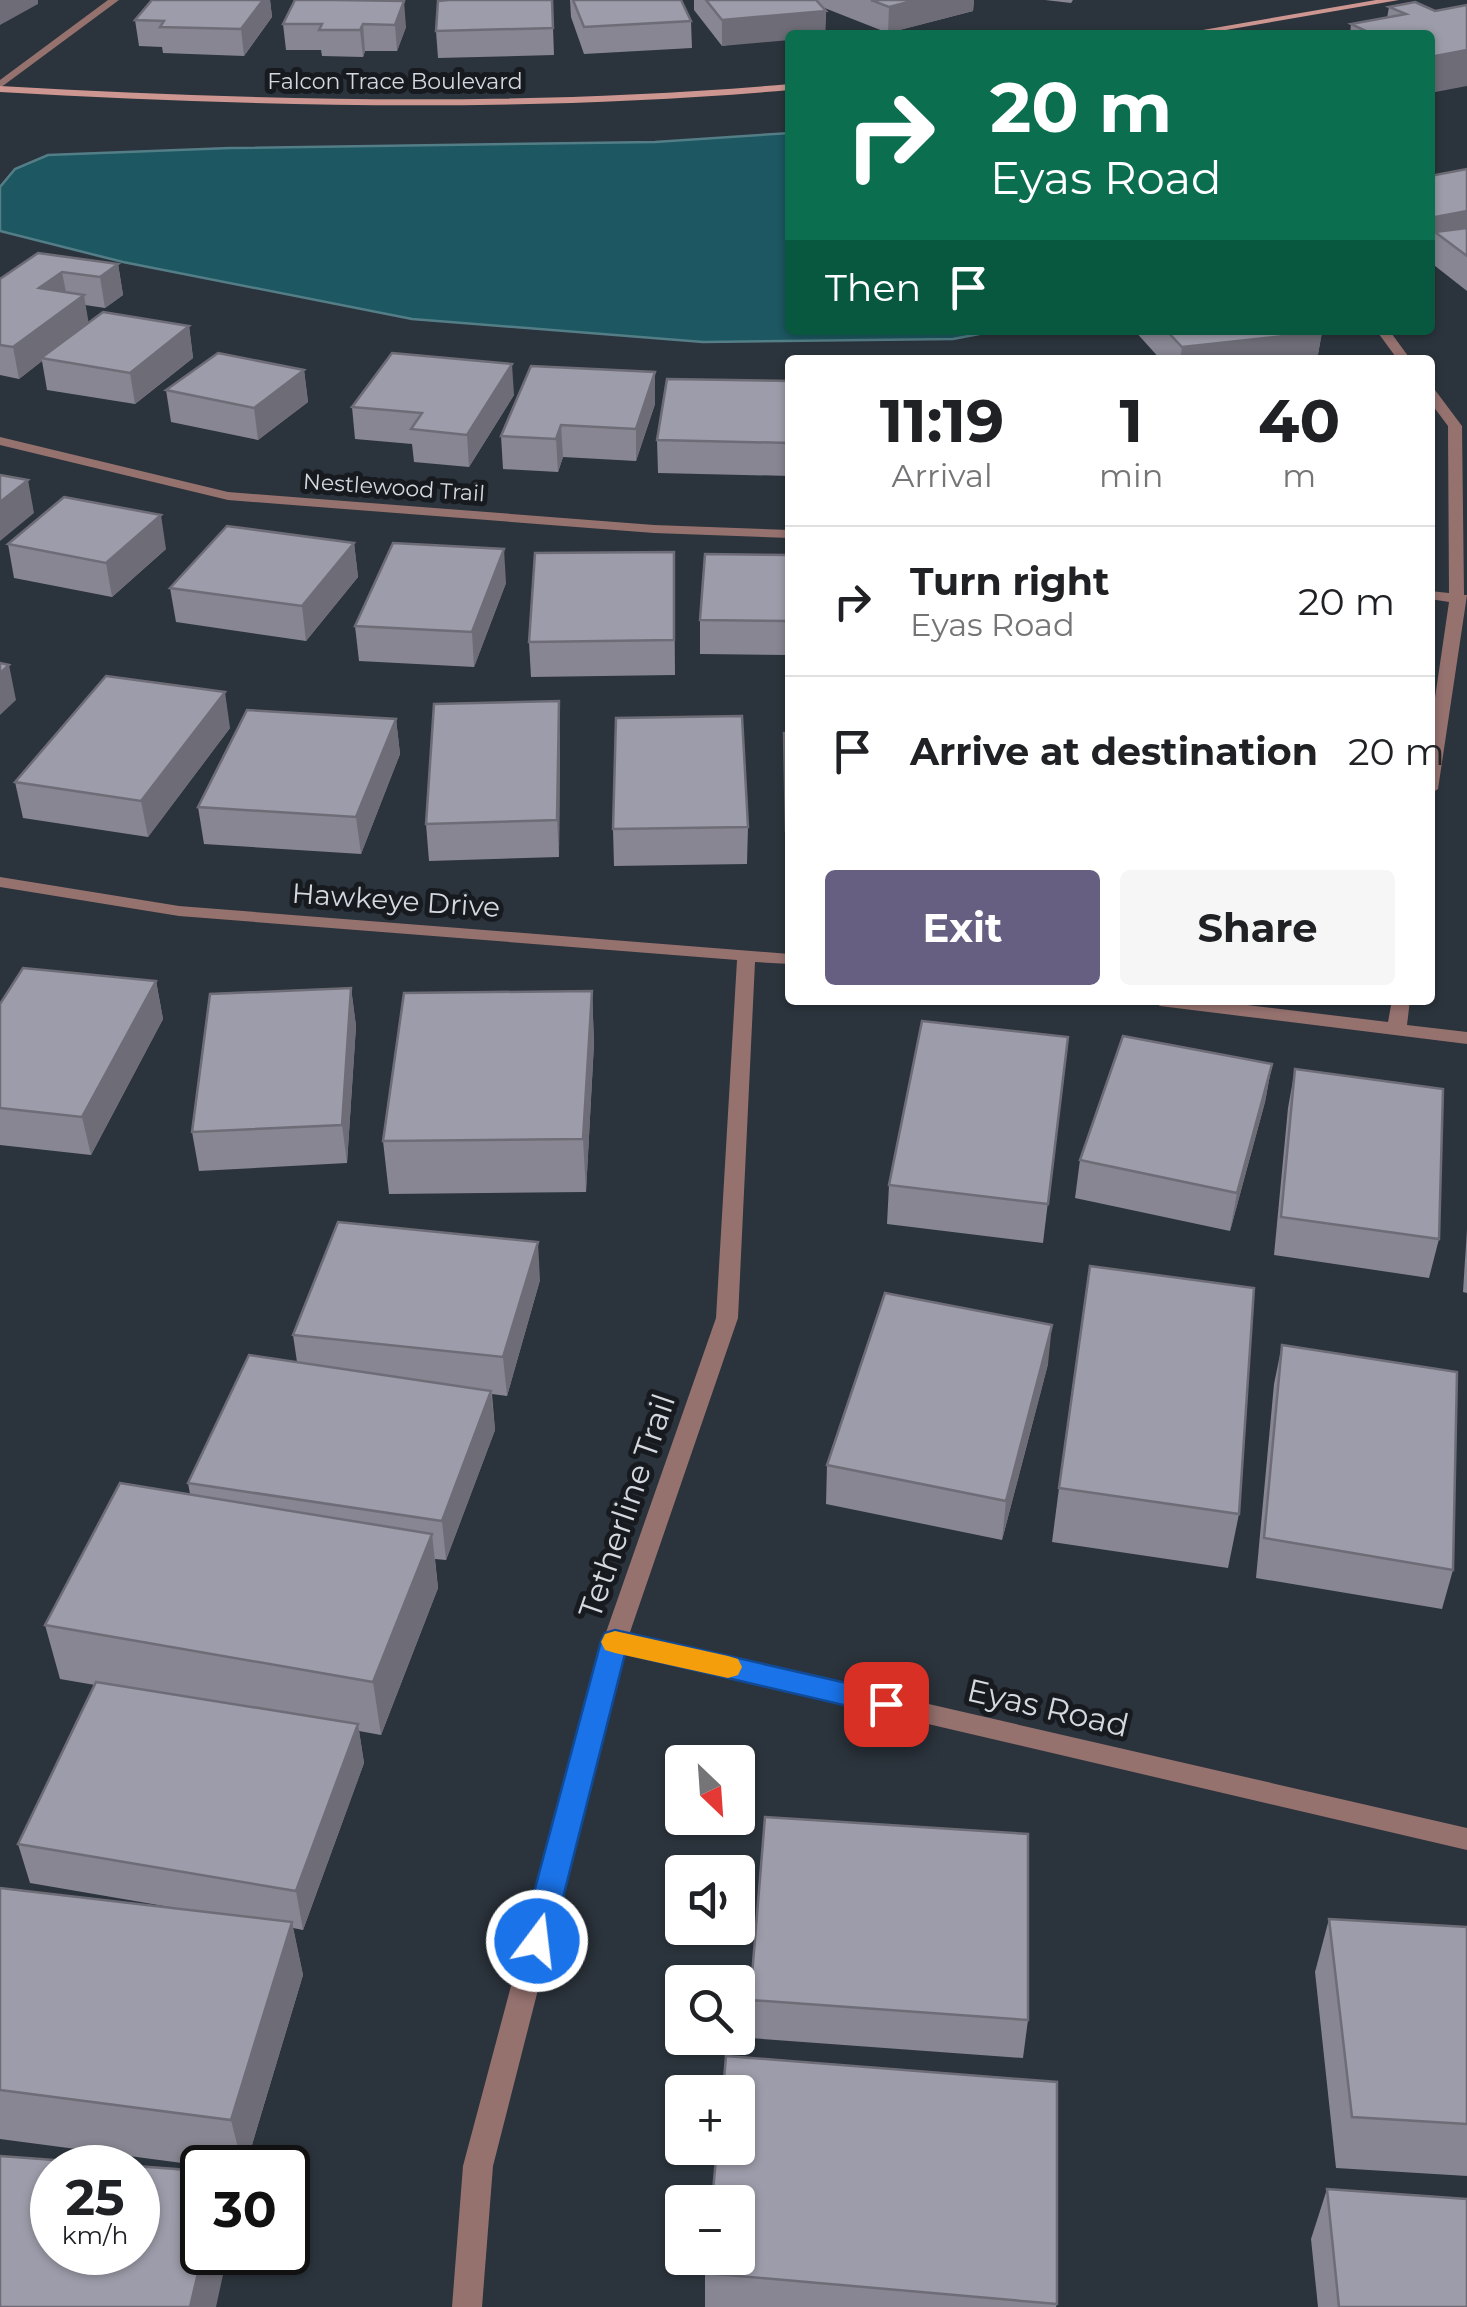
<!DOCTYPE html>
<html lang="en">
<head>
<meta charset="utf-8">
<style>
	:root { --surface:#fff; --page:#f6f6f6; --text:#202124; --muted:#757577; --line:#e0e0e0; --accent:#665f82 }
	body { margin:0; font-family:Montserrat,sans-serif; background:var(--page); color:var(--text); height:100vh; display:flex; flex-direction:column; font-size:38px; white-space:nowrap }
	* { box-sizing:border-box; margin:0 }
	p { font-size:32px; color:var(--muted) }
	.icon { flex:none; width:55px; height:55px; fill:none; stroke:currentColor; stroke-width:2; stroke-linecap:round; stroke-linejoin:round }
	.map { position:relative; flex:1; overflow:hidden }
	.side { position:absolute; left:785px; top:355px; width:650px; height:650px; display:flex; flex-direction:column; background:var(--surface); border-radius:10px; box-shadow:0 2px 8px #0004 }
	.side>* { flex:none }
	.banner { position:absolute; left:785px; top:30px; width:650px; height:305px; border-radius:10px; box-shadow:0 2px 8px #0004; background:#0b6e4f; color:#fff; overflow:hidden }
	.needle { width:65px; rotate:155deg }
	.fabs { position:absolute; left:665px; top:1745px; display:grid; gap:20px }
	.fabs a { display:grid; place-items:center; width:90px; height:90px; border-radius:10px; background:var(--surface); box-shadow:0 2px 8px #0004; font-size:50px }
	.speed { position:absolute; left:30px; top:2145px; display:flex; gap:20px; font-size:50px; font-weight:700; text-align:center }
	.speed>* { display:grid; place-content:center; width:130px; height:130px; border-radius:50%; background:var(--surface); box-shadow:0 2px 8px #0004; line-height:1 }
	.speed small { font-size:25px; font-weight:400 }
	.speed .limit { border:5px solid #111; border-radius:15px; background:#fff; color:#111 }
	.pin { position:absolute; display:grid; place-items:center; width:85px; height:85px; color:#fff; margin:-42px; border-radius:20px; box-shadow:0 5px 15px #0006 }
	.me { position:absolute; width:110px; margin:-55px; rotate:15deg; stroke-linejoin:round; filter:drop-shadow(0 0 8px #0008) }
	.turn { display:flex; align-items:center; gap:35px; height:210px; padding:0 40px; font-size:45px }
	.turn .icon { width:130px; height:130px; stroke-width:2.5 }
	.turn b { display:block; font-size:70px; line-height:85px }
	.then { display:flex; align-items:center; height:95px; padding:0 40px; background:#0003; gap:20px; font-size:38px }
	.eta { display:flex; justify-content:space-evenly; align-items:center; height:170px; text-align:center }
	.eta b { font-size:60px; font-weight:700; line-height:70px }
	.primary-button { display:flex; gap:20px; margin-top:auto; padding:20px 40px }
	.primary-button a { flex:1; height:115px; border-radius:10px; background:var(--accent); color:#fff; font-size:40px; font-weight:700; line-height:115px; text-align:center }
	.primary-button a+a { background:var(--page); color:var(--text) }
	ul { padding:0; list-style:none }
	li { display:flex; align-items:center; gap:30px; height:150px; padding:0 40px; border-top:2px solid var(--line) }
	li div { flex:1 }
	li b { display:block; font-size:38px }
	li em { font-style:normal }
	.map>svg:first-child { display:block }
	.water { fill:#1d5761; stroke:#547e87; stroke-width:2.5 }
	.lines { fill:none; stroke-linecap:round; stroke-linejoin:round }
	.street { fill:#96726f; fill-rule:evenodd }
	.secondary { fill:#ce9690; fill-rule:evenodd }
	.wall { fill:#878692 }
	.shaded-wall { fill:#6e6d77 }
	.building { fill:#9d9caa; stroke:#6e6d77; stroke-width:2.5; fill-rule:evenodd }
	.route { fill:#1a73e8; stroke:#114b97; stroke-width:2.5 }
	.slow { fill:#f59e0b }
	.labels { text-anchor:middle; stroke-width:10; stroke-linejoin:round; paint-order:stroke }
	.far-street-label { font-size:22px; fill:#d4d8df; stroke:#171a1f }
	.street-label { font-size:28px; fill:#d4d8df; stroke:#171a1f }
	.near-street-label { font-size:32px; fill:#d4d8df; stroke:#171a1f }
</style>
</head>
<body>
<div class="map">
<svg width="1467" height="2307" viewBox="0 0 1467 2307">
	<rect width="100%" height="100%" fill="#2b333c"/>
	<!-- water -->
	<path class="water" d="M790,133V330L995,331L953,339L703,342L412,319L123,262L0,231V187L15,169L48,155L230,148L655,142Z"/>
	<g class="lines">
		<!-- street -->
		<g class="street">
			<path d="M108,0H119L0,88V80Z"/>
			<path d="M1376,330H1389L1411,360H1398Z"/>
			<path d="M1430,389L1435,390L1462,426L1464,595H1467L1438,789L1430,794V732L1449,602L1430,599V591L1449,593L1448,426L1430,402Z"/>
			<path d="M0,437L228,492L654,525L790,530V538L654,533L228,500L0,445Z"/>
			<path d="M0,877L179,906L790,954V964L755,962L738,1318L629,1635L1467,1828V1850L624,1653L493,2166L482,2307H452L463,2166L603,1641L716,1318L737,960L179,916L0,887Z"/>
			<path d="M1151,1000H1206L1388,1022L1392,1000H1410L1407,1025L1467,1032V1044L1160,1006Z"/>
		</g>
		<!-- secondary -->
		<g class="secondary">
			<path d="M1376,0H1399L1197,35H1174Z"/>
			<path d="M790,84V90C526,113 264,107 0,92V86C264,101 526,107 790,84Z"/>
		</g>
	</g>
	<!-- wall -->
	<g class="wall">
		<path d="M152,0H270L272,17L244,56L163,53L162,47L139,46L135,20Z"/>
		<path d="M295,0L406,27L397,51H365L363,57L322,56L321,50H286L283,24Z"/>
		<path d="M552,0L554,55L438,58L436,31L449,1Z"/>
		<path d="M570,0H681L691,21L692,48L584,54L571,17Z"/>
		<path d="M694,0H974L973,11L888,33L822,7L826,11L825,35H790L722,46L694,10Z"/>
		<path d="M1045,0H1073L1071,3Z"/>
		<path d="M1415,2L1430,35H1350L1351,24L1387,18L1389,7Z"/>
		<path d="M1467,169V291L1430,262L1433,246L1430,176Z"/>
		<path d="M118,264L123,295L105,308L85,305L88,323L189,326L193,358L135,404L47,390L42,361L19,379L0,375V280Z"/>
		<path d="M1134,330H1320L1322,332L1317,360H1161Z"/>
		<path d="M304,370L308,402L258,440L171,422L166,390Z"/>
		<path d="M790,381V476L658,473L657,440Z"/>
		<path d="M514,395L469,467L414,462L412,444L355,439L352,407Z"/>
		<path d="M655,404L636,461L563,457L558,472L503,469L501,436Z"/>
		<path d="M354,543L358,577L306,641L176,622L170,588Z"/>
		<path d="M8,544L166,549L112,597L14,578Z"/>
		<path d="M674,552L675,675L531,677L529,642Z"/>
		<path d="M790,555V655L700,654V620Z"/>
		<path d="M506,583L474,667L359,661L355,626Z"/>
		<path d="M396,719L400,754L361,854L204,844L198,807Z"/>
		<path d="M230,728L148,837L23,818L15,782Z"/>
		<path d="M784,733H790V868H786Z"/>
		<path d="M560,736L559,857L429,861L426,824Z"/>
		<path d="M748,827L747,864L614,866L613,829Z"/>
		<path d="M156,981L163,1019L91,1155L0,1145V1004Z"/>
		<path d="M351,988L356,1026L347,1163L199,1171L192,1132Z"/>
		<path d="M592,991L594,1043L586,1192L389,1194L383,1141Z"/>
		<path d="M1068,1037L1043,1243L887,1224L889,1185Z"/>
		<path d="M1272,1064L1265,1102L1230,1231L1075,1198L1080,1160Z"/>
		<path d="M1295,1069L1439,1239L1429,1278L1274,1255L1288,1108Z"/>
		<path d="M1467,1229V1293L1463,1292Z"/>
		<path d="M540,1280L507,1396L492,1394L495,1430L446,1560L435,1559L438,1588L381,1735L359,1731L364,1763L303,1930L293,1928L303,1975L245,2168H220L0,2139V1888L193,1911L30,1883L18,1844L95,1685L60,1679L45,1625L190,1494L188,1483L297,1362L293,1335Z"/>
		<path d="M1282,1345L1453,1570L1442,1609L1256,1578L1274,1384Z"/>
		<path d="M1048,1364L1002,1540L826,1504L827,1465Z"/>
		<path d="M1059,1488L1239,1514L1228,1568L1052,1542Z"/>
		<path d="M1329,1919L1467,1927V2176L1336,2168L1315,1972Z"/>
		<path d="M750,2000L1028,2020L1023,2058L750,2038Z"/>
		<path d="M1327,2189L1467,2307H1318L1311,2239Z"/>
		<path d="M705,2273L1057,2304L1056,2307H705Z"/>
	</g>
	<!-- shaded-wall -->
	<g class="shaded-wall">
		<path d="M0,0H38V4L0,25Z"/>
		<path d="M263,0H270L272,17L244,56L241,29Z"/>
		<path d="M916,0H974L973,11L888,33L889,7Z"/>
		<path d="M404,1L406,27L397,51L395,25Z"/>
		<path d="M826,11L825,35H790V40L722,46V20Z"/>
		<path d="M363,24L365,51L363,57L360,30Z"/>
		<path d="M1467,50V86L1430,93V57Z"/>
		<path d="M1467,211V239L1435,232L1433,246L1430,247V218Z"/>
		<path d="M118,264L123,295L105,308L100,277Z"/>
		<path d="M62,272L68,302L39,288Z"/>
		<path d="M84,295L89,325L41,358L42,361L19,379L13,347Z"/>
		<path d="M189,326L193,358L135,404L130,373Z"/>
		<path d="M1322,332L1317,360H1180L1182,347Z"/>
		<path d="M512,364L514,395L469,467L467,435Z"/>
		<path d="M304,370L308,402L258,440L254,408Z"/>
		<path d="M655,372V404L636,461V429Z"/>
		<path d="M561,425L563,457L558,472L556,439Z"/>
		<path d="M28,480L34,513L0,541V502Z"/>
		<path d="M161,515L166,549L112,597L106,563Z"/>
		<path d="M354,543L358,577L306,641L302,606Z"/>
		<path d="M504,549L506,583L474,667L472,632Z"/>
		<path d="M9,665L16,700L0,715V673Z"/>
		<path d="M225,692L230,728L148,837L141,801Z"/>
		<path d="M559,701L560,736L559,857L557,820Z"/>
		<path d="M396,719L400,754L361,854L356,817Z"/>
		<path d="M156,981L163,1019L91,1155L82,1117Z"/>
		<path d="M351,988L356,1026L347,1163L342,1125Z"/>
		<path d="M592,991L594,1043L586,1192L583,1139Z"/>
		<path d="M1272,1064L1265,1102L1230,1231L1237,1193Z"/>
		<path d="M538,1242L540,1280L507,1396L503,1357Z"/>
		<path d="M1052,1325L1048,1364L1002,1540L1006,1501Z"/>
		<path d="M491,1391L495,1430L446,1560L442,1521Z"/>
		<path d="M432,1534L438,1588L381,1735L373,1682Z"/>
		<path d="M358,1724L364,1763L303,1930L296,1891Z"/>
		<path d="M292,1922L303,1975L245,2168H243L231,2120Z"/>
		<path d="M203,2252H228L216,2307H190Z"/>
	</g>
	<!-- building -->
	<g class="building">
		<path d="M152,0H263L241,29L160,27L164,21L135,20Z"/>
		<path d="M295,0H335L404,1L395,25L363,24L360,30H319L322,24H283Z"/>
		<path d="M449,0H552L553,28L436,31L438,1Z"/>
		<path d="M573,0H681L691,21L584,27Z"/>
		<path d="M706,0H816L826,11L722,20Z"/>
		<path d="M871,0H916L889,7Z"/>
		<path d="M1415,2L1435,11L1467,5V50L1430,57V35H1374L1351,24L1406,14L1389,7Z"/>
		<path d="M1467,169V211L1430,218V176Z"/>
		<path d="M1467,228V256L1435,232Z"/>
		<path d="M38,253L118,264L100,277L62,272L39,288L84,295L13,347L0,345V279Z"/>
		<path d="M103,312L189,326L130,373L41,358Z"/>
		<path d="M1166,330H1320L1322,332L1182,347Z"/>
		<path d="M218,353L304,370L254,408L166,390Z"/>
		<path d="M392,353L512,364L467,435L411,429L422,413L352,407Z"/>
		<path d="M531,366L655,372L636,429L561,425L556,439L501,436Z"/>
		<path d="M667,379L790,381V443L657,440Z"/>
		<path d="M0,475L28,480L0,502Z"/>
		<path d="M64,497L161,515L106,563L8,544Z"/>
		<path d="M227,526L354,543L302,606L170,588Z"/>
		<path d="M393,543L504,549L472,632L355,626Z"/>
		<path d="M674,552V640L529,642L535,553Z"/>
		<path d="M705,554L790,555V621L700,620Z"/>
		<path d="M0,663L9,665L0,673Z"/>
		<path d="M106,676L225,692L141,801L15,782Z"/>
		<path d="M559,701L557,820L426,824L434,704Z"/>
		<path d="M247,710L396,719L356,817L198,807Z"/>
		<path d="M742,716L748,827L613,829L616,718Z"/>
		<path d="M784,733H790V831H786Z"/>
		<path d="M23,968L156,981L82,1117L0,1108V1004Z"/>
		<path d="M351,988L342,1125L192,1132L210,994Z"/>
		<path d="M592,991L583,1139L383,1141L404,993Z"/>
		<path d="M922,1021L1068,1037L1048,1204L889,1185Z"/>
		<path d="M1123,1036L1272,1064L1237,1193L1080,1160Z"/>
		<path d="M1295,1069L1443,1089L1439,1239L1281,1217Z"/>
		<path d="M338,1222L538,1242L503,1357L293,1335Z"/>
		<path d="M1090,1266L1254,1288L1239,1514L1059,1488Z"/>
		<path d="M885,1293L1052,1325L1006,1501L827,1465Z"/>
		<path d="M1282,1345L1457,1372L1453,1570L1264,1538Z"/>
		<path d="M249,1355L491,1391L442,1521L188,1483Z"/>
		<path d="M120,1483L432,1534L373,1682L45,1625Z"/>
		<path d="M96,1682L358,1724L296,1891L18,1844Z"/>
		<path d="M765,1817L1028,1834V2020L750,2000Z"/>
		<path d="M0,1888L292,1922L231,2120L0,2090Z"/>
		<path d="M1329,1919L1467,1927V2124L1352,2117Z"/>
		<path d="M726,2056L1057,2082V2304L705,2273L706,2258H738V2202H712L717,2148H738V2092H723Z"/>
		<path d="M0,2156L202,2171L203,2252L190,2307H0ZM52,2168H138V2252H52Z"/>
		<path d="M1327,2189L1467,2199V2307H1339Z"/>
	</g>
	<!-- route -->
	<path class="route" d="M615,1630L886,1692L896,1696L900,1704L896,1712L886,1715L625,1654L552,1941L548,1950L537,1954L526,1950L521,1941L601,1641L605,1633Z"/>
	<!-- slow -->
	<path class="slow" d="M615,1631L728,1656L738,1659L742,1667L738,1675L728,1678L615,1653L605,1650L601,1642L605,1634Z"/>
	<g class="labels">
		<!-- far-street labels -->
		<g class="far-street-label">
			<text x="395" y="89">Falcon Trace Boulevard</text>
			<text transform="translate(394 487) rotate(4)" y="8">Nestlewood Trail</text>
		</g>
		<!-- street labels -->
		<g class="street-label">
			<text transform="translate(396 900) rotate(4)" y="10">Hawkeye Drive</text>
		</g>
		<!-- near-street labels -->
		<g class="near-street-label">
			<text transform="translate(627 1506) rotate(-71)" y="11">Tetherline Trail</text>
			<text transform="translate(1048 1708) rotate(13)" y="11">Eyas Road</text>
		</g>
	</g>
</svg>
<div class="fabs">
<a><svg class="needle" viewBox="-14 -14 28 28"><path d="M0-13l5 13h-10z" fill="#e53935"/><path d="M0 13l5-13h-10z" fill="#757577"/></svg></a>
<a><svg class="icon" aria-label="sound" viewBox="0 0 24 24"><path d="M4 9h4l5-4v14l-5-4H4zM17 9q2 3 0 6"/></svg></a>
<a><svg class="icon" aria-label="search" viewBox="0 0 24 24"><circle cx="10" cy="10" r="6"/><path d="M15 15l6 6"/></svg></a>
<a>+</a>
<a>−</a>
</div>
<div class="speed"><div>25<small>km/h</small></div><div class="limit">30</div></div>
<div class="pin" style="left:886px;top:1704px;background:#d93025"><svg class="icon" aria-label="arrive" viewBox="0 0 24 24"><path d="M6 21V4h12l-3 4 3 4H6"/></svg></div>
<svg class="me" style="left:537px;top:1941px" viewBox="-20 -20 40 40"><circle r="17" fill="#1a73e8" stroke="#fff" stroke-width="3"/><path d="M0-11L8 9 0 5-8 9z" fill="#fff"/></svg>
<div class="banner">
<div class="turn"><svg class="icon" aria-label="right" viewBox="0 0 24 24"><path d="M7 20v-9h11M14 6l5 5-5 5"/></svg><div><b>20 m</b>Eyas Road</div></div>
<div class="then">Then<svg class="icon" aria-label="arrive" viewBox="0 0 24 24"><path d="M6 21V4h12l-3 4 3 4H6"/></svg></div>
</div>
<section class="side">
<div class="eta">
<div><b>11:19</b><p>Arrival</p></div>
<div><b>1</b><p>min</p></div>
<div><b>40</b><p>m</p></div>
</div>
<ul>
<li><svg class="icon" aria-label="right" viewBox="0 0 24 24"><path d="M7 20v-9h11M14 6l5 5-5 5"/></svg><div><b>Turn right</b><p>Eyas Road</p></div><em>20 m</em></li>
<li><svg class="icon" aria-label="arrive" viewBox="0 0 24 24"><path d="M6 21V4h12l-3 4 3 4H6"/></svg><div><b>Arrive at destination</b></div><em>20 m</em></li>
</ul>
<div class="primary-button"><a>Exit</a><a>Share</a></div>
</section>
</div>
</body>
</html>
